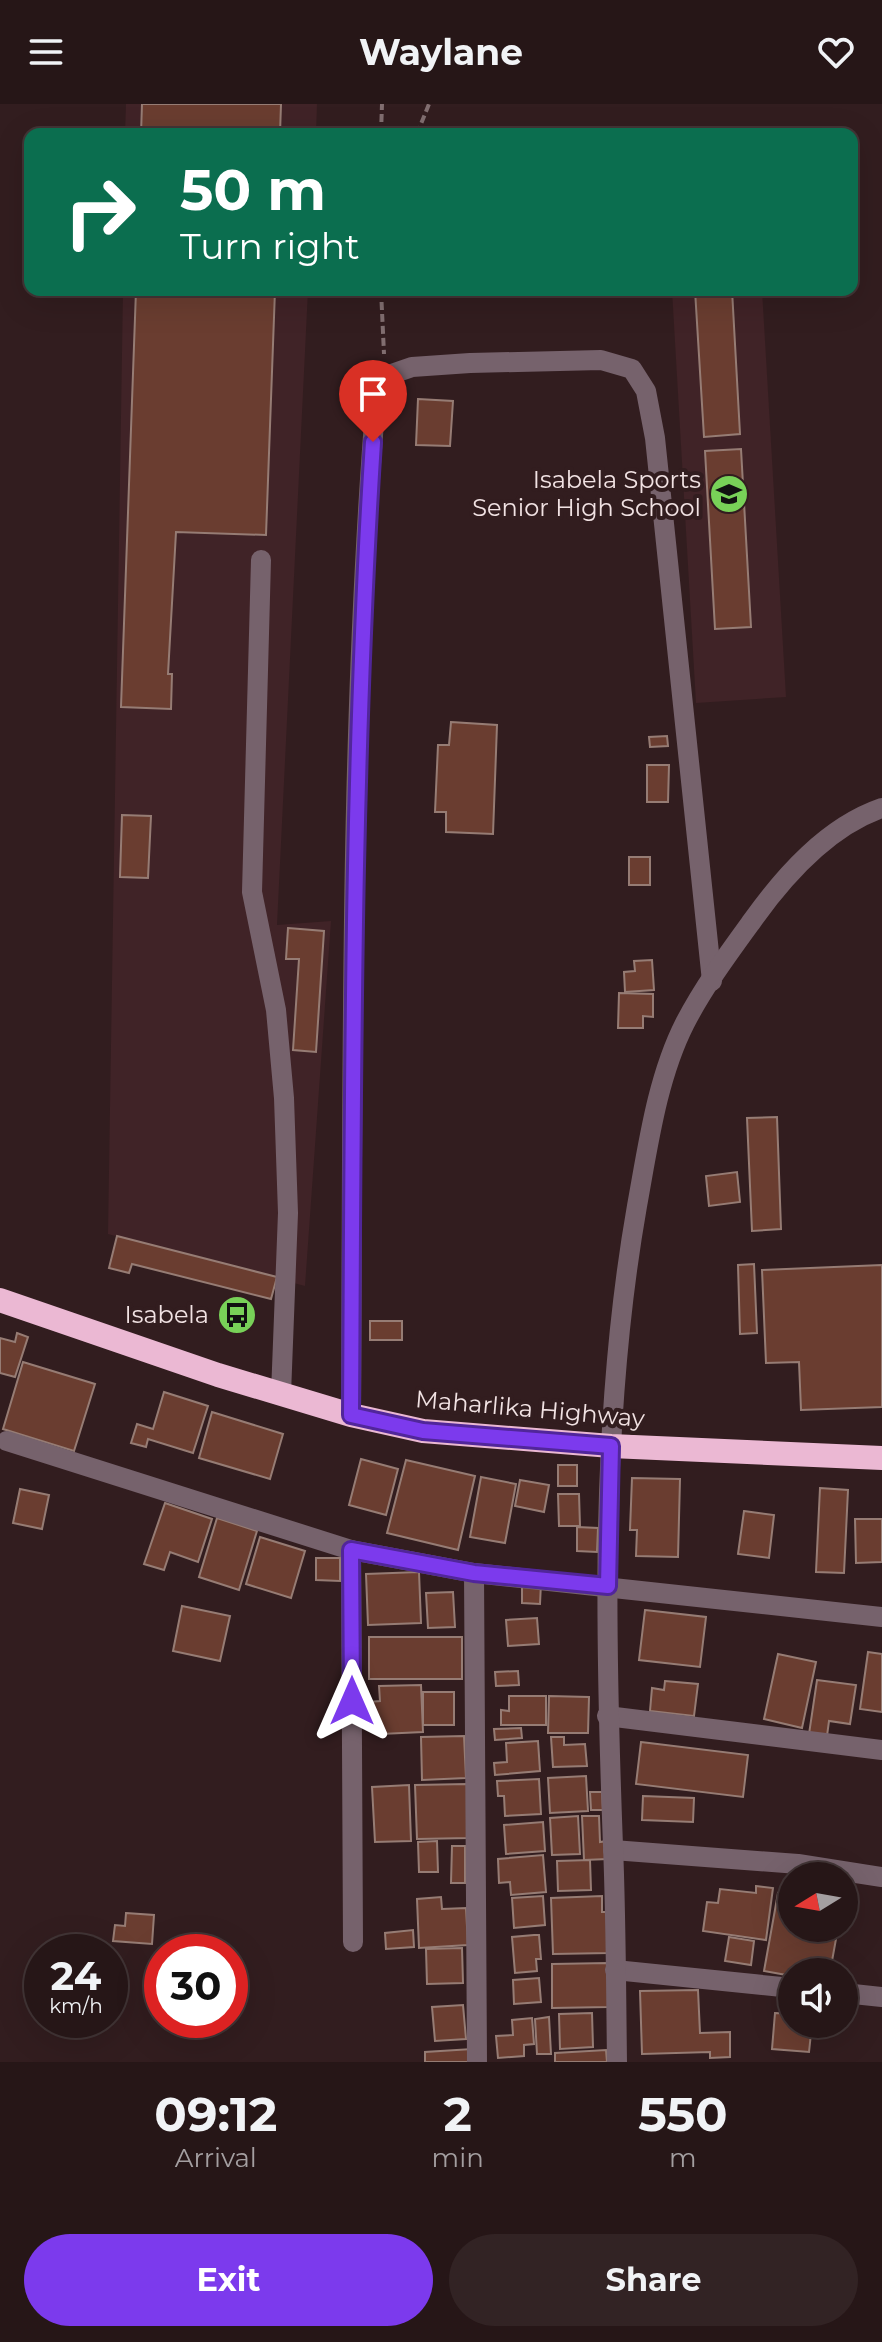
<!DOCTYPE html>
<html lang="en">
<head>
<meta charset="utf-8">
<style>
	:root { --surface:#261617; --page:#322324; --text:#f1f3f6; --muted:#a49fa1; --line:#423536; --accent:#7c3aed }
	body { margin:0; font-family:Montserrat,sans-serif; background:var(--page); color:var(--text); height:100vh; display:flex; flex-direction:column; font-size:30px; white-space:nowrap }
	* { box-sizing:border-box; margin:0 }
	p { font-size:26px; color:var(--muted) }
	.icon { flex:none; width:44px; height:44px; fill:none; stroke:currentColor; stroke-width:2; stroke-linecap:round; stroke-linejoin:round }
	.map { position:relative; height:1958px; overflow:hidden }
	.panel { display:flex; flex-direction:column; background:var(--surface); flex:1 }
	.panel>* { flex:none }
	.banner { position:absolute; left:24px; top:24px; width:834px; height:168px; border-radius:16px; box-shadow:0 8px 32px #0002,0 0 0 2px var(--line); background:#0b6e4f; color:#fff; overflow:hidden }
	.needle { width:52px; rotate:259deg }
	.controls { position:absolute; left:778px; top:1758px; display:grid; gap:16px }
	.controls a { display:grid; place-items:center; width:80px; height:80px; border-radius:50%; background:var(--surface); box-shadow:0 8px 32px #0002,0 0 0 2px var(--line); font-size:40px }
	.speed { position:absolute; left:24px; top:1830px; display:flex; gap:16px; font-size:40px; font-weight:700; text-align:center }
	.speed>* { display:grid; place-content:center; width:104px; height:104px; border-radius:50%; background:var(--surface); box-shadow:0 8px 32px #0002,0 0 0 2px var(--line); line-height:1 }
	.speed small { font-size:20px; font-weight:400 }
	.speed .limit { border:12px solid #d22; background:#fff; color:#111 }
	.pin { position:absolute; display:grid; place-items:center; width:68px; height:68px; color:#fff; margin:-82px -34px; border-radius:50% 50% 50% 0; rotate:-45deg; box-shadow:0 0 8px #0007 }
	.pin .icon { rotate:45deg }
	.me { position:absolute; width:88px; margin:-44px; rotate:0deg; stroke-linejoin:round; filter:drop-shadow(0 0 6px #0008) }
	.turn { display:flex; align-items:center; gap:28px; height:168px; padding:0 24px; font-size:36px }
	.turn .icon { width:104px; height:104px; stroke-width:2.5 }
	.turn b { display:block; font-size:56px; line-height:68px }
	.eta { display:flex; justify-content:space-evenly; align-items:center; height:136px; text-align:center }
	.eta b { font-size:48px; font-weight:700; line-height:56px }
	.primary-button { display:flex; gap:16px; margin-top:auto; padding:16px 24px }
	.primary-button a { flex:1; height:92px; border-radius:48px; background:var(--accent); color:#fff; font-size:32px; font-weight:700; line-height:92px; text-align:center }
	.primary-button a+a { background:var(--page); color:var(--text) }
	header { display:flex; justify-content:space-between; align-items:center; height:104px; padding:0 24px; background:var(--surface); font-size:36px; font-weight:700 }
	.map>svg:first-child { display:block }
	.built { fill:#402327 }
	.building { fill:#6a3d30; stroke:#967c74; stroke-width:2 }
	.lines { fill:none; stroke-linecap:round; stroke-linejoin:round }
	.path { stroke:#816e70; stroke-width:4; stroke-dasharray:8 4; stroke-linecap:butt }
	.minor { stroke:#76626c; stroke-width:20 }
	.highway { stroke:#ebb8d3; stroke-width:24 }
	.route-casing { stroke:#51269a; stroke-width:20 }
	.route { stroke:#7c3aed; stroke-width:14 }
	.labels { text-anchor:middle; stroke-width:8; stroke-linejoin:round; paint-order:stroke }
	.poi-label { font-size:24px; fill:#f1e2e3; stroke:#321d1f; text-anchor:end }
	.street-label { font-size:24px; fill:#f1e2e3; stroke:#321d1f }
</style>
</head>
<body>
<header><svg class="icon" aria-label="menu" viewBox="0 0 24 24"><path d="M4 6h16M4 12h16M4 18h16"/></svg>Waylane<svg class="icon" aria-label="heart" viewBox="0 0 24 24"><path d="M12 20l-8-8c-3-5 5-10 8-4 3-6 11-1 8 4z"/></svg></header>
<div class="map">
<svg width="882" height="1958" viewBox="0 0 882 1958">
	<rect width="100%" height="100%" fill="#321d1f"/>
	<!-- built -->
	<g class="built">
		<path d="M126,0H317L316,30H125Z"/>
		<path d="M123,186H308L277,821L331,817L305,1182L108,1130Z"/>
		<path d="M672,186H762L786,593L696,599Z"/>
	</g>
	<!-- building -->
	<g class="building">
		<path d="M142,0H281L280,30H141Z"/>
		<path d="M136,186H275L266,431L176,428L168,570H172L171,605L121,603Z"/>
		<path d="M695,186H732L740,330L704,333Z"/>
		<path d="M418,295L453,297L450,342L416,341Z"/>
		<path d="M741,345L751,523L715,525L705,347Z"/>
		<path d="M451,618L497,621L493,730L446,728V708H435L438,641H449Z"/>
		<path d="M667,632L668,642L650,643L649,633Z"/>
		<path d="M647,661H669L668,698H647Z"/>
		<path d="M122,711L151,712L148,774L120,773Z"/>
		<rect x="629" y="753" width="21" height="28"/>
		<path d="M288,824L324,827L316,948L293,946L299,855H286Z"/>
		<path d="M652,856L654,886L625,888L624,868L635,867L634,857Z"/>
		<path d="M619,889L653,890V913L643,912V924H618Z"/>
		<path d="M777,1013L781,1125L752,1127L747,1014Z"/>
		<path d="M737,1068L740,1098L709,1102L706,1072Z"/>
		<path d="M117,1132L277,1173L271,1195L132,1160L129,1169L109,1164Z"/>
		<path d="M754,1160L757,1229L740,1230L738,1161Z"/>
		<path d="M882,1161V1303L801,1306L799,1258L766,1259L762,1166Z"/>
		<rect x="370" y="1217" width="32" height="19"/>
		<path d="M17,1229L28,1233L15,1273L0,1269V1234L15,1238Z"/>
		<path d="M23,1258L95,1280L74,1347L3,1325Z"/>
		<path d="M164,1288L208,1302L193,1349L148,1335L146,1343L131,1339L137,1320L153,1325Z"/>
		<path d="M212,1308L283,1330L270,1375L199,1354Z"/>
		<path d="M361,1355L398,1365L386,1411L349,1401Z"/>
		<path d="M406,1356L475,1372L458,1446L387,1429Z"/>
		<rect x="558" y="1361" width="19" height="21"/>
		<path d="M481,1373L516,1380L505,1439L470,1433Z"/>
		<path d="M632,1374L680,1375L678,1453L636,1452L637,1426H630Z"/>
		<path d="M520,1376L549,1381L544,1408L515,1402Z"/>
		<path d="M820,1384L848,1386L844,1469L816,1468Z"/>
		<path d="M20,1385L49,1391L42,1425L13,1419Z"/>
		<path d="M558,1390H579L580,1422H559Z"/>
		<path d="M165,1399L212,1415L198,1458L170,1448L164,1466L144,1460Z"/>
		<path d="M744,1407L774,1411L769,1454L738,1450Z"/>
		<path d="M217,1414L257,1427L239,1486L199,1473Z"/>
		<path d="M855,1415H882V1458L856,1459Z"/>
		<path d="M577,1423L598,1424L597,1448L577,1447Z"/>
		<path d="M260,1433L305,1447L291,1494L246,1480Z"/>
		<path d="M316,1454H340V1477L316,1476Z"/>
		<path d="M419,1468L421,1519L368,1521L366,1470Z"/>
		<path d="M522,1479H541L540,1500L522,1499Z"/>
		<path d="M453,1488L455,1523L428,1524L426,1489Z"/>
		<path d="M182,1502L230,1512L220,1557L173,1547Z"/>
		<path d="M645,1506L706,1513L700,1563L639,1556Z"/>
		<path d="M537,1514L539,1540L508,1542L506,1516Z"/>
		<rect x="369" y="1533" width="93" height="42"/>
		<path d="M868,1548L882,1550V1608L860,1605Z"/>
		<path d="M778,1550L816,1558L802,1624L764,1615Z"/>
		<path d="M518,1567L519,1581L496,1582L495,1568Z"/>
		<path d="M817,1576L856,1581L850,1620L829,1617L827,1632L809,1630Z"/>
		<path d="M665,1577L698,1580L694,1612L650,1607L652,1584L664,1586Z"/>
		<path d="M421,1581L423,1628L381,1630L380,1618H370L369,1598L380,1597L379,1582Z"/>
		<rect x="423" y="1588" width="31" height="33"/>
		<path d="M509,1592H546V1621H501V1606L509,1607Z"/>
		<path d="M549,1592L589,1593L588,1629H548Z"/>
		<path d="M521,1624L522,1634L495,1636L494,1625Z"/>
		<path d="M464,1632L466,1674L422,1676L421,1633Z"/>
		<path d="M551,1633H564V1641L585,1640L587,1662L553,1663Z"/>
		<path d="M538,1637L540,1667L495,1671L494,1659L507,1658L506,1639Z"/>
		<path d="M641,1638L748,1651L743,1693L636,1680Z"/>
		<path d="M586,1672L588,1707L550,1709L548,1674Z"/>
		<path d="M539,1675L541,1710L505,1712L504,1692H498L497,1677Z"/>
		<path d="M467,1680L469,1734L417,1735L415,1681Z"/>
		<path d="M409,1681L411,1737L375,1738L372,1683Z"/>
		<path d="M590,1688H602L603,1706H591Z"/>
		<path d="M643,1692L694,1694L693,1718L642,1716Z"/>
		<path d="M578,1712L580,1750L552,1751L550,1714Z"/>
		<path d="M582,1712H599L600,1738L607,1737L608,1755L584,1756Z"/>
		<path d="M543,1718L545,1747L506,1750L504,1721Z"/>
		<path d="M437,1737L438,1768H419L418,1738Z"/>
		<path d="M452,1742H465V1779H451Z"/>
		<path d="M543,1751L546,1788L511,1791L510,1778L499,1779L498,1755Z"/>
		<path d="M590,1756L591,1786L558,1787L557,1757Z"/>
		<path d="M756,1782L773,1784L766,1836L703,1827L707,1798L718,1799L720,1785L756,1789Z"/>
		<path d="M778,1789L792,1791V1824H838L830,1868H792V1872L764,1867Z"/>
		<path d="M543,1792L545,1821L514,1824L512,1794Z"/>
		<path d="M602,1792V1808H608L609,1849L553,1850L551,1794Z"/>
		<path d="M441,1793L442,1805L466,1804L468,1841L419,1844L417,1795Z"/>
		<path d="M126,1809L154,1811L152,1840L113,1837L115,1821L125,1822Z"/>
		<path d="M413,1826L414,1843L386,1845L385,1829Z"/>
		<path d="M534,1831H539L541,1855H536L537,1867L515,1869L512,1833Z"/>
		<path d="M729,1833L754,1837L751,1861L725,1857Z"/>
		<path d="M462,1844L463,1879L427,1880L426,1845Z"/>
		<path d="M608,1859V1903L552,1904V1860Z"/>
		<path d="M539,1874L541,1898L514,1900L513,1876Z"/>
		<path d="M698,1886L700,1929L730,1928V1953L710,1954V1948L642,1950L640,1887Z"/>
		<path d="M463,1901L466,1935L435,1937L432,1903Z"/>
		<path d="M592,1909L593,1943L560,1945L559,1910Z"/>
		<path d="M775,1909L792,1910V1920H812L809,1948L772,1945Z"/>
		<path d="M549,1913L551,1950H537L535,1915Z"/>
		<path d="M532,1914L534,1940L524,1941V1952L498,1954L496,1932L513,1931L512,1916Z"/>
		<path d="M472,1945L473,1958H425V1948Z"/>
		<path d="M606,1946L607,1958H555V1949Z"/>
	</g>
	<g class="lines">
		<!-- path -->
		<g class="path">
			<path d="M381,30L382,0"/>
			<path d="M417,30L429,0"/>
			<path d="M381,186L384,250"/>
		</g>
		<!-- minor -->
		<g class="minor">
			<path d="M261,456L252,788L276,906L284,994L288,1109L281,1290"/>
			<path d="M351,1311C353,971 349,631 376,292L386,272L412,263L470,259L601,256L632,265L646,287L655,334L712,877"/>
			<path d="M7,1337L351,1446L474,1469L882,1513"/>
			<path d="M351,1446L353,1838"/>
			<path d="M474,1469L477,1958"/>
			<path d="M607,1612L882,1646"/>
			<path d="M613,1746L798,1760L882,1773"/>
			<path d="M615,1866L792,1884"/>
			<path d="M844,1889L882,1893"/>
			<path d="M617,1958C616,1886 616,1814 613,1742C605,1529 600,1312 637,1102C648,1042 657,974 685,919C703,884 728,850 752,817C784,772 827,723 882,704"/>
		</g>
		<!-- highway -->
		<path class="highway" d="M0,1196L218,1271L351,1311L423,1327L611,1342L882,1354"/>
	</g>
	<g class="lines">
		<defs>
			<path id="route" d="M352,1597L351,1446L474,1469L608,1482L611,1342L423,1327L351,1311C353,986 352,662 373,338"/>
		</defs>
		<!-- route casing -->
		<use href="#route" class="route-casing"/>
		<!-- route -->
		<use href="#route" class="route"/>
	</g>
	<!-- icons -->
	<defs>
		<symbol id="school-disc" viewBox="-11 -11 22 22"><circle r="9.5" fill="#78d158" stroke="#321d1f"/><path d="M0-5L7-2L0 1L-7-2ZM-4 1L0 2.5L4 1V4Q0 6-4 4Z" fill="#111"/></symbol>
		<symbol id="bus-disc" viewBox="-11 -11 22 22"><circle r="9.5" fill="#78d158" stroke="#321d1f"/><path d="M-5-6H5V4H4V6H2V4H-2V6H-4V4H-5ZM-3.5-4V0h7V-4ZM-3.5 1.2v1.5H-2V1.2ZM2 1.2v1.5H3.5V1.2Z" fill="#111"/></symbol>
	</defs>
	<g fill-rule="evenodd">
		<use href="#school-disc" x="707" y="368" width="44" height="44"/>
		<use href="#bus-disc" x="215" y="1189" width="44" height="44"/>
	</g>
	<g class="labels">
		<!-- poi labels -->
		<g class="poi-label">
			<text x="701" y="384">Isabela Sports<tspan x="701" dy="28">Senior High School</tspan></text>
			<text x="209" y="1219">Isabela</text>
		</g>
		<!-- street labels -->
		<g class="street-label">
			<text transform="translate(530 1305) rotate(5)" y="8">Maharlika Highway</text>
		</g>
	</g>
</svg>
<div class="controls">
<a><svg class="needle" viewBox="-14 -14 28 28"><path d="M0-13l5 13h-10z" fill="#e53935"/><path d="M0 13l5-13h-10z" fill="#a49fa1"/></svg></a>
<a><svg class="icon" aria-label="sound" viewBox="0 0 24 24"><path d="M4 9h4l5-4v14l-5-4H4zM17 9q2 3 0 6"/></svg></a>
</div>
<div class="speed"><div>24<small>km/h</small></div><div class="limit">30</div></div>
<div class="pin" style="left:373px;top:338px;background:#d93025"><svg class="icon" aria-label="arrive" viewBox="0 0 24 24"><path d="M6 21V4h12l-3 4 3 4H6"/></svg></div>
<svg class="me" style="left:352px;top:1597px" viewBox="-20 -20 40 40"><path d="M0-17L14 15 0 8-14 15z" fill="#7c3aed" stroke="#fff" stroke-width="4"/></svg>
<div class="banner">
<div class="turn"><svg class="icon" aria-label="right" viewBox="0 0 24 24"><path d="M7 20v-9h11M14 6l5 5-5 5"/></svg><div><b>50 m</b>Turn right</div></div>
</div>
</div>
<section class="panel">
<div class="eta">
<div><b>09:12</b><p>Arrival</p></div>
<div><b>2</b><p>min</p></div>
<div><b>550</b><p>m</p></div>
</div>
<div class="primary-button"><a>Exit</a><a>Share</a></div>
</section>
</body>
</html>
